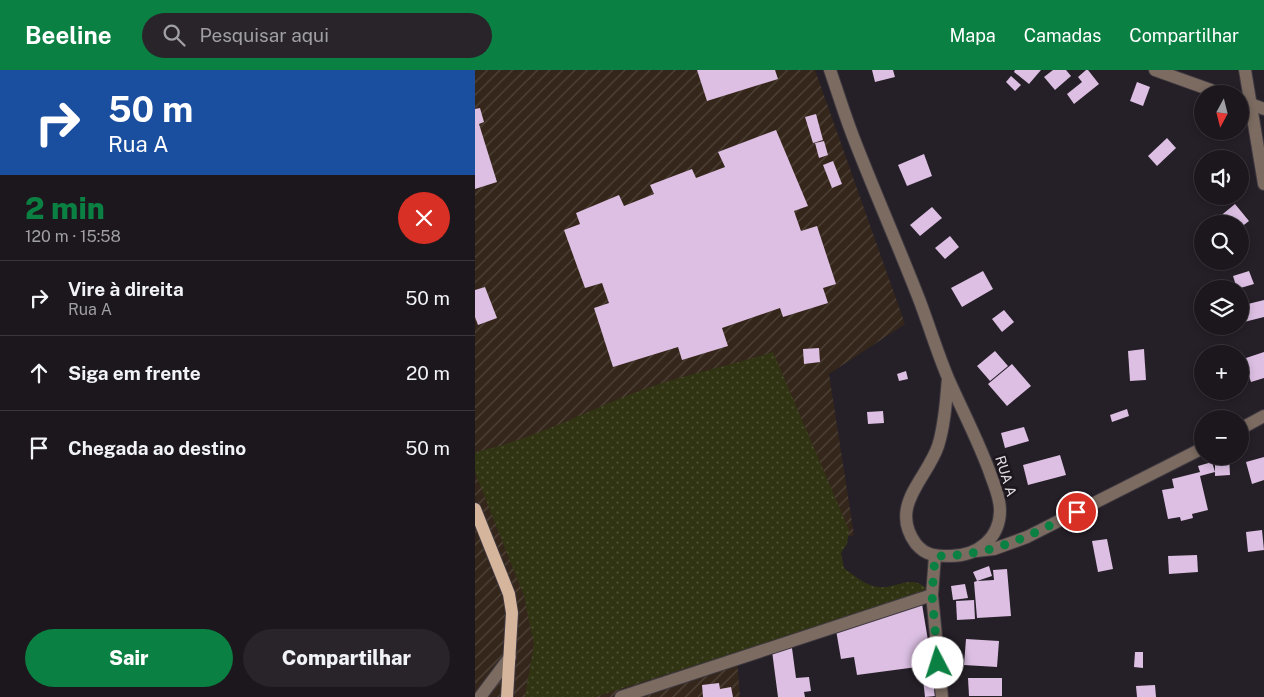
<!DOCTYPE html>
<html lang="pt">
<head>
<meta charset="utf-8">
<style>
	:root { --surface:#1c171d; --page:#29242a; --text:#f1f3f6; --muted:#a09fa4; --line:#3a363b; --accent:#0b8043 }
	body { margin:0; font-family:"Public Sans",sans-serif; background:var(--page); color:var(--text); height:100vh; display:flex; flex-direction:column; font-size:19px; white-space:nowrap }
	* { box-sizing:border-box; margin:0 }
	p { font-size:16px; color:var(--muted) }
	.icon { flex:none; width:28px; height:28px; fill:none; stroke:currentColor; stroke-width:2; stroke-linecap:round; stroke-linejoin:round }
	.map { position:relative; flex:1; overflow:hidden }
	.side { display:flex; flex-direction:column; background:var(--surface); width:475px }
	.side>* { flex:none }
	.hud { background:#1a4fa0; color:#fff; overflow:hidden }
	.needle { width:32px; rotate:187deg }
	.tools { position:absolute; left:719px; top:15px; display:grid; gap:10px }
	.tools a { display:grid; place-items:center; width:55px; height:55px; border-radius:50%; background:var(--surface); box-shadow:0 2px 8px #0003,0 0 0 1px var(--line); font-size:25px }
	.pin { position:absolute; display:grid; place-items:center; width:42px; height:42px; color:#fff; margin:-21px; border:2px solid #fff; border-radius:50%; box-shadow:0 1px 5px #0007 }
	.me { position:absolute; width:55px; margin:-28px; rotate:355deg; stroke-linejoin:round; filter:drop-shadow(0 0 4px #0008) }
	.turn { display:flex; align-items:center; gap:18px; height:105px; padding:0 25px; font-size:22px }
	.turn .icon { width:65px; height:65px; stroke-width:2.5 }
	.turn b { display:block; font-size:35px; line-height:42px }
	.round { display:grid; place-items:center; flex:none; width:52px; height:52px; border-radius:26px; background:var(--page) }
	.head { display:flex; align-items:center; justify-content:space-between; height:85px; padding:0 25px }
	h1 { font-size:30px; font-weight:800; line-height:38px; color:var(--accent) }
	.primary-button { display:flex; gap:10px; margin-top:auto; padding:10px 25px }
	.primary-button a { flex:1; height:58px; border-radius:30px; background:var(--accent); color:#fff; font-size:20px; font-weight:800; line-height:58px; text-align:center }
	.primary-button a+a { background:var(--page); color:var(--text) }
	ul { padding:0; list-style:none }
	li { display:flex; align-items:center; gap:15px; height:75px; padding:0 25px; border-top:1px solid var(--line) }
	li div { flex:1 }
	li b { display:block; font-size:19px }
	li em { font-style:normal }
	header { display:flex; align-items:center; gap:30px; box-sizing:border-box; height:70px; padding:0 25px; background:var(--accent); color:#fff }
	header strong { font-size:24px }
	nav { display:flex; gap:28px; margin-inline-start:auto; font-size:18px }
	.search { width:350px; height:45px; background:var(--page); display:flex; align-items:center; gap:12px; box-sizing:border-box; padding:0 18px; border-radius:28px; color:var(--muted); font-size:19px }
	main { display:flex; flex:1; min-height:0 }
	.map>svg:first-child { display:block }
	.industrial { fill:url(#industrial-furrows) }
	.grass { fill:url(#grass-dots) }
	.building { fill:#dcbfe3 }
	.lines { fill:none; stroke-linecap:round; stroke-linejoin:round }
	.minor-casing { stroke:#3f3941; stroke-width:14 }
	.major-casing { stroke:#3f3941; stroke-width:14 }
	.minor { stroke:#7b6b60; stroke-width:12 }
	.major { stroke:#d6b59d; stroke-width:12 }
	.route { stroke:#0b8043; stroke-width:9; stroke-dasharray:0 16.2 }
	.labels { text-anchor:middle; stroke-width:5; stroke-linejoin:round; paint-order:stroke }
	.street-label { font-size:14px; fill:#e0dce1; stroke:#1c161d }
</style>
</head>
<body>
<header>
<strong>Beeline</strong>
<div class="search"><svg class="icon" aria-label="search" viewBox="0 0 24 24"><circle cx="10" cy="10" r="6"/><path d="M15 15l6 6"/></svg>Pesquisar aqui</div>
<nav><a>Mapa</a><a>Camadas</a><a>Compartilhar</a></nav>
</header>
<main>
<section class="side">
<div class="hud">
<div class="turn"><svg class="icon" aria-label="right" viewBox="0 0 24 24"><path d="M7 20v-9h11M14 6l5 5-5 5"/></svg><div><b>50 m</b>Rua A</div></div>
</div>
<div class="head"><div><h1>2 min</h1><p>120 m · 15:58</p></div><a class="round" style="background:#d93025;color:#fff"><svg class="icon" aria-label="close" viewBox="0 0 24 24"><path d="M6 6l12 12M18 6L6 18"/></svg></a></div>
<ul>
<li><svg class="icon" aria-label="right" viewBox="0 0 24 24"><path d="M7 20v-9h11M14 6l5 5-5 5"/></svg><div><b>Vire à direita</b><p>Rua A</p></div><em>50 m</em></li>
<li><svg class="icon" aria-label="ahead" viewBox="0 0 24 24"><path d="M12 20V5M6 11l6-6 6 6"/></svg><div><b>Siga em frente</b></div><em>20 m</em></li>
<li><svg class="icon" aria-label="arrive" viewBox="0 0 24 24"><path d="M6 21V4h12l-3 4 3 4H6"/></svg><div><b>Chegada ao destino</b></div><em>50 m</em></li>
</ul>
<div class="primary-button"><a>Sair</a><a>Compartilhar</a></div>
</section>
<div class="map">
<svg width="789" height="627" viewBox="0 0 789 627">
	<defs>
		<pattern id="industrial-furrows" width="10" height="10" patternUnits="userSpaceOnUse" patternTransform="scale(1.25)"><rect width="10" height="10" fill="#34261a"/><path d="M-1 1l2-2M0 10L10 0M9 11l2-2" fill="none" stroke="#51453b"/></pattern>
		<pattern id="grass-dots" width="8" height="8" patternUnits="userSpaceOnUse" patternTransform="scale(1.25)"><rect width="8" height="8" fill="#303412"/><path d="M2 2h.1M6 6h.1" fill="none" stroke="#4e5134" stroke-width="1.8" stroke-linecap="round"/></pattern>
	</defs>
	<rect width="100%" height="100%" fill="#251f27"/>
	<!-- industrial -->
	<path class="industrial" d="M0,0H340L430,254L354,304L379,465L349,474L380,550L262,589L265,627H0Z"/>
	<!-- grass -->
	<path class="grass" d="M298,282L374,460L372,474L366,483L369,498C378,505 391,516 404,517C420,519 436,504 451,518L452,522L120,627H50L59,574L49,526L0,402V382C57,370 109,342 164,321C207,305 254,296 298,282Z"/>
	<!-- building -->
	<g class="building">
		<path d="M222,0H300L303,9L232,31Z"/>
		<path d="M397,0H418L420,7L400,12Z"/>
		<path d="M540,0H566L554,14L539,2Z"/>
		<path d="M578,0H591L596,6L580,20L569,7Z"/>
		<path d="M611,0H613L624,14L599,34L592,24L607,12L603,7Z"/>
		<path d="M536,6L546,15L540,21L531,12Z"/>
		<path d="M662,12L675,17L668,36L655,31Z"/>
		<path d="M5,38L9,52L4,54L22,112L0,119V39Z"/>
		<path d="M341,44L348,70L338,73L330,47Z"/>
		<path d="M301,60L333,136L319,141L326,161L342,156L361,214L348,218L353,233L308,247L305,238L247,258L253,276L207,290L203,277L138,297L119,238L134,233L127,213L110,218L89,160L105,154L101,143L144,125L149,136L179,124L175,115L217,99L221,108L250,97L243,82Z"/>
		<path d="M692,68L701,78L682,96L673,86Z"/>
		<path d="M349,71L353,85L344,88L340,73Z"/>
		<path d="M449,84L457,106L432,116L423,95Z"/>
		<path d="M358,91L367,114L357,118L348,95Z"/>
		<path d="M760,134L774,151L765,158V154H739L738,152Z"/>
		<path d="M457,137L467,148L445,166L435,155Z"/>
		<path d="M475,166L484,177L470,189L460,178Z"/>
		<path d="M508,201L518,219L487,237L476,218Z"/>
		<path d="M774,201L779,214L762,219L758,206Z"/>
		<path d="M10,217L22,248L3,255L0,247V220Z"/>
		<path d="M789,230V247L765,253V236Z"/>
		<path d="M529,240L539,252L527,262L517,249Z"/>
		<path d="M344,278L345,292L329,294L328,279Z"/>
		<path d="M669,279L671,310L655,311L653,281Z"/>
		<path d="M520,281L533,296L515,311L502,296Z"/>
		<path d="M789,282V308L776,312L768,289Z"/>
		<path d="M537,294L556,316L532,336L513,314Z"/>
		<path d="M431,301L433,309L424,311L422,304Z"/>
		<path d="M652,339L654,346L637,352L635,345Z"/>
		<path d="M408,341L409,353L393,354L392,342Z"/>
		<path d="M549,357L554,371L530,378L526,363Z"/>
		<path d="M585,385L591,405L553,415L548,395Z"/>
		<path d="M740,386H754L755,405L740,406Z"/>
		<path d="M789,387V410L777,414L771,392Z"/>
		<path d="M737,392L740,402L725,406L733,440L717,444L718,448L706,451L705,447L693,449L687,420L699,418L697,409L725,402L723,396Z"/>
		<path d="M787,460L789,480L773,482L771,462Z"/>
		<path d="M632,469L638,499L623,502L617,471Z"/>
		<path d="M722,485L723,502L694,504L693,486Z"/>
		<path d="M514,496L517,506L502,511L519,510L518,500L532,499L536,546L502,548L499,512L502,511L498,502Z"/>
		<path d="M490,514L493,528L478,530L476,516Z"/>
		<path d="M499,530L500,549L482,550L481,531Z"/>
		<path d="M447,534L457,595L382,605L379,587L366,589L361,560Z"/>
		<path d="M491,569L524,571L522,597L489,595Z"/>
		<path d="M317,578L321,608L334,607L336,621L329,622L330,627H303L297,581Z"/>
		<path d="M660,582H668V598L659,597Z"/>
		<path d="M458,608L460,626L450,627L448,609Z"/>
		<path d="M493,608H527V626H494Z"/>
		<path d="M244,613L245,619L256,617L258,627H228L227,615Z"/>
		<path d="M680,615L681,627H662L661,616Z"/>
	</g>
	<g class="lines">
		<defs>
			<g id="minor">
				<path d="M355,0C363,23 370,46 379,69C400,123 423,175 444,229C454,255 462,282 473,308C487,340 503,370 515,403C519,415 525,427 525,440C525,468 503,486 475,486C461,486 451,486 441,474C413,436 452,409 463,376C470,354 471,330 473,308"/>
				<path d="M680,0L747,24"/>
				<path d="M770,0L789,114"/>
				<path d="M765,30L789,39"/>
				<path d="M765,359L789,346"/>
				<path d="M501,481L519,479L552,467L728,378"/>
				<path d="M460,486L457,525L467,627"/>
				<path d="M5,627L35,587"/>
				<path d="M146,627L457,525"/>
			</g>
			<path id="major" d="M0,439L34,524L37,543L32,627"/>
		</defs>
		<!-- minor casing -->
		<use href="#minor" class="minor-casing"/>
		<!-- major casing -->
		<use href="#major" class="major-casing"/>
		<!-- minor -->
		<use href="#minor" class="minor"/>
		<!-- major -->
		<use href="#major" class="major"/>
	</g>
	<g class="lines">
		<!-- route -->
		<path class="route" d="M463,593L457,525L460,486C517,486 552,467 602,442"/>
	</g>
	<g class="labels">
		<!-- street labels -->
		<g class="street-label">
			<text transform="translate(531 406) rotate(73)" y="5">RUA A</text>
		</g>
	</g>
</svg>
<div class="tools">
<a><svg class="needle" viewBox="-14 -14 28 28"><path d="M0-13l5 13h-10z" fill="#e53935"/><path d="M0 13l5-13h-10z" fill="#a09fa4"/></svg></a>
<a><svg class="icon" aria-label="sound" viewBox="0 0 24 24"><path d="M4 9h4l5-4v14l-5-4H4zM17 9q2 3 0 6"/></svg></a>
<a><svg class="icon" aria-label="search" viewBox="0 0 24 24"><circle cx="10" cy="10" r="6"/><path d="M15 15l6 6"/></svg></a>
<a><svg class="icon" aria-label="layers" viewBox="0 0 24 24"><path d="M12 4l9 5-9 5-9-5zM3 14l9 5 9-5"/></svg></a>
<a>+</a>
<a>−</a>
</div>
<div class="pin" style="left:602px;top:442px;background:#d93025"><svg class="icon" aria-label="arrive" viewBox="0 0 24 24"><path d="M6 21V4h12l-3 4 3 4H6"/></svg></div>
<svg class="me" style="left:463px;top:593px" viewBox="-20 -20 40 40"><circle r="19" fill="#fff"/><path d="M0-13L10 11 0 6-10 11z" fill="#0b8043"/></svg>
</div>
</main>
</body>
</html>
